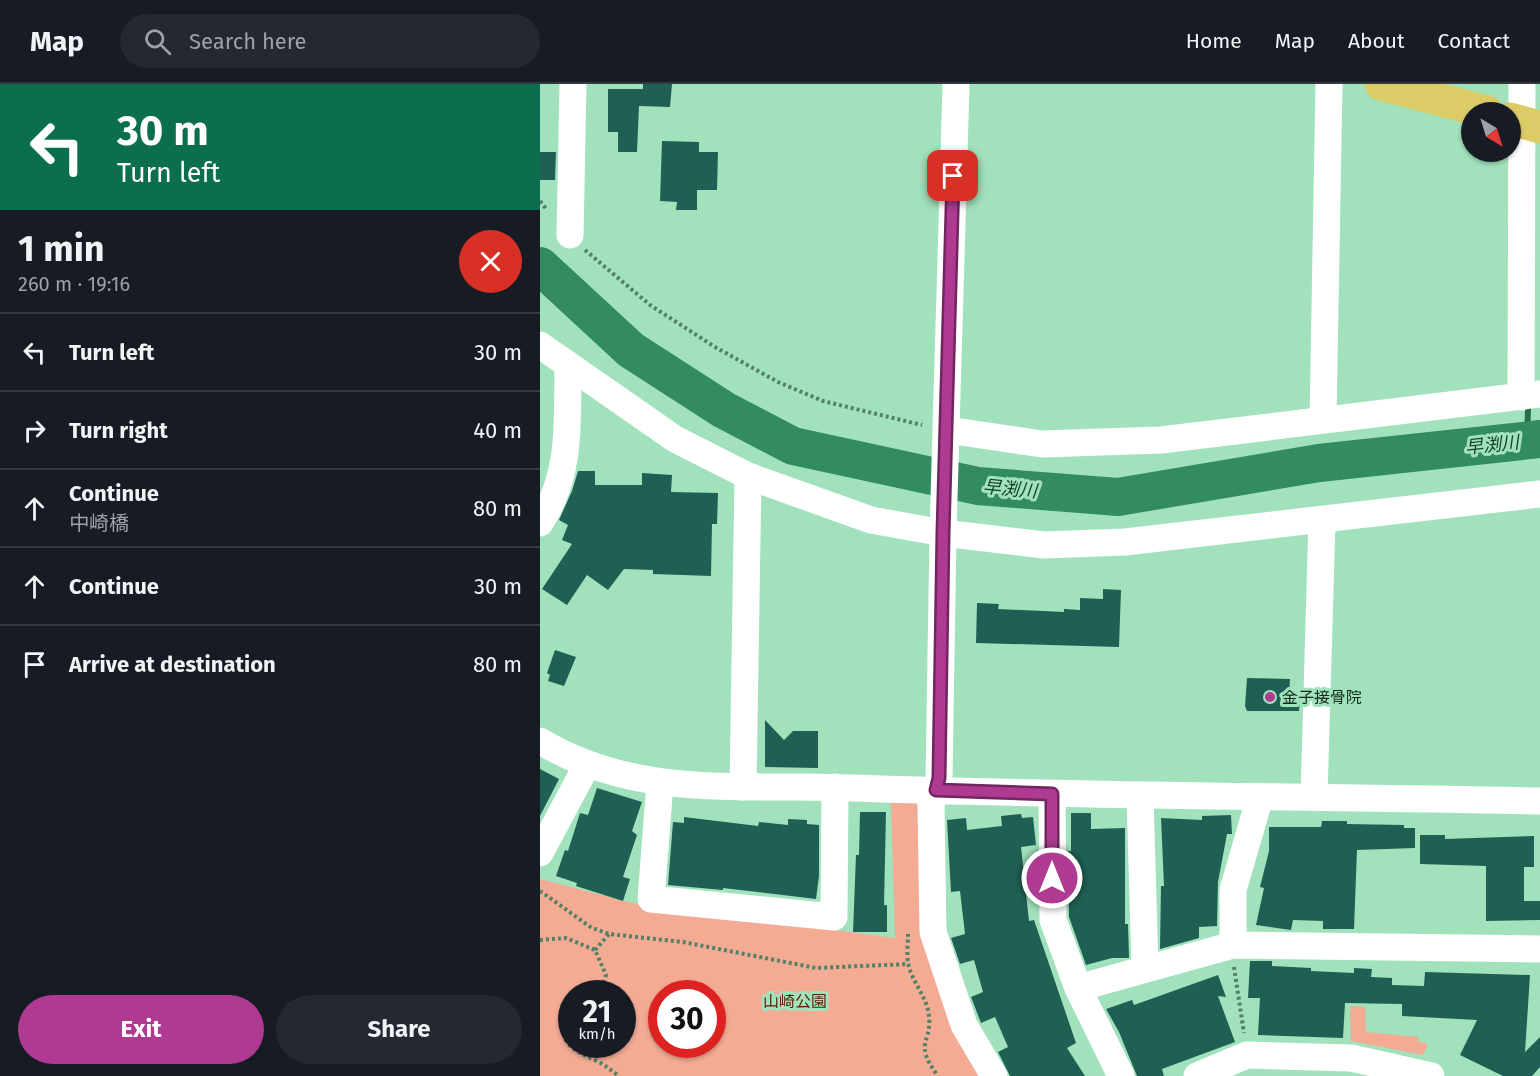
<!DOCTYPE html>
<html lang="en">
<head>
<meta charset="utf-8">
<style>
	:root { --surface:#171b24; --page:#242831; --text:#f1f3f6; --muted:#9ea1a6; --line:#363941; --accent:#ae3a92 }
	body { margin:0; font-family:"Fira Sans","Noto Sans JP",sans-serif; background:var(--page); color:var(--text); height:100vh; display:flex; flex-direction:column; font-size:22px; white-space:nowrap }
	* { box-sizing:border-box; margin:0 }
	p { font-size:20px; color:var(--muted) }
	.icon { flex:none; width:33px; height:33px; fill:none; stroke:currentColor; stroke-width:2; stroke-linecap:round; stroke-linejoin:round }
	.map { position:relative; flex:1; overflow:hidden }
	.details { display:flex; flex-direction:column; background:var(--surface); width:540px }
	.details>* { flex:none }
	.hud { background:#0b6e4f; color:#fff; overflow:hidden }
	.needle { width:39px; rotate:142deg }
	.controls { position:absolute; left:921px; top:18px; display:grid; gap:12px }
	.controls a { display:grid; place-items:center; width:60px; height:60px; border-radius:50%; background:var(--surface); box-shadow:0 2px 4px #0004; font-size:30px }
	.speed { position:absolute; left:18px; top:896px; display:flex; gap:12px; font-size:30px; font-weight:700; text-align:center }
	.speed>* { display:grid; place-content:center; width:78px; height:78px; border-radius:50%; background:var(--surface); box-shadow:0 2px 4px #0004; line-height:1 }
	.speed small { font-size:15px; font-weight:400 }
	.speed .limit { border:9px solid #d22; background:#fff; color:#111 }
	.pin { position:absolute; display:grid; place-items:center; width:51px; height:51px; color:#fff; margin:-26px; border-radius:12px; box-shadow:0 3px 9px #0006 }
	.me { position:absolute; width:66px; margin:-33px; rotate:0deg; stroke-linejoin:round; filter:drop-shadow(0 0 4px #0008) }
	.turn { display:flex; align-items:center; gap:21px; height:126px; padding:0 18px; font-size:27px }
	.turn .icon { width:78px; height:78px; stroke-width:2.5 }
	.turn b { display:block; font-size:42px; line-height:51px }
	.round { display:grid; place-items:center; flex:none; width:63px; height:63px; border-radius:32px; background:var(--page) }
	.summary { display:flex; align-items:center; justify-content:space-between; height:102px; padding:0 18px }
	h1 { font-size:36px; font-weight:700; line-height:45px }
	.button { display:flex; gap:12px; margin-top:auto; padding:12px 18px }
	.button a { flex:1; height:69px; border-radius:36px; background:var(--accent); color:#fff; font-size:24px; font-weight:700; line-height:69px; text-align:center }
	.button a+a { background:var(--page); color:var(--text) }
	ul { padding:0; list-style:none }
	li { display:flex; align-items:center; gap:18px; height:78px; padding:0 18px; border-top:2px solid var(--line) }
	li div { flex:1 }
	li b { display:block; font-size:22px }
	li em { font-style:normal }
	header { display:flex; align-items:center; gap:36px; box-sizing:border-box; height:84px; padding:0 30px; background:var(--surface); border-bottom:2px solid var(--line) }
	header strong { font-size:28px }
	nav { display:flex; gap:33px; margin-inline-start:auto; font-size:21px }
	.search { width:420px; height:54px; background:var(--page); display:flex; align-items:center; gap:15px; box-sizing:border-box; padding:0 21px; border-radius:33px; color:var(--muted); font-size:22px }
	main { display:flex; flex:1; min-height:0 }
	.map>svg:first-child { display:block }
	.green { fill:#f3ab94; fill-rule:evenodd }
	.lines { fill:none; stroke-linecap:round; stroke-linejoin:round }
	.stream { stroke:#286e4c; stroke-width:6 }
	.river { stroke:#338c61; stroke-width:38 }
	.building { fill:#206054 }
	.path { stroke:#538067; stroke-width:4; stroke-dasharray:3 3; stroke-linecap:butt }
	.minor { stroke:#fff; stroke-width:27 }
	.major { stroke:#dbcc68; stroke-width:33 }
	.route-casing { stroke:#71265f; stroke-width:15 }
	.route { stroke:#ae3a92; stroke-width:10 }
	.poi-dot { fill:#ae3a92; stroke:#a1e2bc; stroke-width:2 }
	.labels { text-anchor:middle; stroke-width:6; stroke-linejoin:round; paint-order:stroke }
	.poi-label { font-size:16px; fill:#0f291b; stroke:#a1e2bc; text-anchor:start }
	.park-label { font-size:16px; fill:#602008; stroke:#a1e2bc }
	.water-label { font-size:18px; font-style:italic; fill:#0f4029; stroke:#a1e2bc }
</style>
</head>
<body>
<header>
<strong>Map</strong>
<div class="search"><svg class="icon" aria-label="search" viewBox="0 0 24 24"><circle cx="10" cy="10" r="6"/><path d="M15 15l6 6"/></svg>Search here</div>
<nav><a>Home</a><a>Map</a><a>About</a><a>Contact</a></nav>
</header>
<main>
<section class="details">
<div class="hud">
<div class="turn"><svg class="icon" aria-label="left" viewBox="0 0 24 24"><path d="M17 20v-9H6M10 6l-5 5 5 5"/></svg><div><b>30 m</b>Turn left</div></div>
</div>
<div class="summary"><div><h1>1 min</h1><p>260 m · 19:16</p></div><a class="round" style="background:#d93025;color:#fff"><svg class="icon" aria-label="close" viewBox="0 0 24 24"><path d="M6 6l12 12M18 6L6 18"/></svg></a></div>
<ul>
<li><svg class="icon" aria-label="left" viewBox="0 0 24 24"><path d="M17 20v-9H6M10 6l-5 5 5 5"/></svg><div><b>Turn left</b></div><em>30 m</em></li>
<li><svg class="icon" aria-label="right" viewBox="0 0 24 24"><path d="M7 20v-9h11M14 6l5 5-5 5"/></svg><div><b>Turn right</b></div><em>40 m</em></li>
<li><svg class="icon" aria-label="ahead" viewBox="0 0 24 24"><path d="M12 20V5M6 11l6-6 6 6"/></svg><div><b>Continue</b><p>中崎橋</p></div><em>80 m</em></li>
<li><svg class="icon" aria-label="ahead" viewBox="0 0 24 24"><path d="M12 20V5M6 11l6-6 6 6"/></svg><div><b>Continue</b></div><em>30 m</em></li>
<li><svg class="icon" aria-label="arrive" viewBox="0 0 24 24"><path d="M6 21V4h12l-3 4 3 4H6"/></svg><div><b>Arrive at destination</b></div><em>80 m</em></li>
</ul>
<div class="button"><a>Exit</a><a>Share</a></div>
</section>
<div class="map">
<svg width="1000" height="992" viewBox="0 0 1000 992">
	<rect width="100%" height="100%" fill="#a1e2bc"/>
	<!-- green -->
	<g class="green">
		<path d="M351,719H375L382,726L383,847L443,992H0V795L96,820L355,854ZM32,909H82V960H32ZM122,909H172V960H122Z"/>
		<path d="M810,922L825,923L826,948L879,953L878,957L888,960L883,971L811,957Z"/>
	</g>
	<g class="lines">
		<!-- stream -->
		<path class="stream" d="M987,357L988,325"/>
		<!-- river -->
		<path class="river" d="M0,182L91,266L184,326L253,362L438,402L578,413L779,379L1000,355"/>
	</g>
	<!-- building -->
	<g class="building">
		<path d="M103,0H132L130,23L99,22L97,68H78V48H68V5H103Z"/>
		<path d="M122,57L159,58V68H178L177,106H157V126H136L137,118L120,117Z"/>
		<path d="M0,68H16L15,96H0Z"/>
		<path d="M38,387H55V401H102V389L132,391L131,408L178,409L177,440H172L171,492L113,490V486L84,485L68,506L47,491L27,521L2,505L32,460L22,456L28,441L19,436L32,407Z"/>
		<path d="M563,505L581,506L579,563L436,559L437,519L459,520L458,525L524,528V525L540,526V514L563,515Z"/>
		<path d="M15,566L36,573L24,602L8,597L10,591L7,589Z"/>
		<path d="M707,594L750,595L749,610L760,611L759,627H707L705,622Z"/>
		<path d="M225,636L244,656L253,647H278V684L225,683Z"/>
		<path d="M0,685L19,695L0,732Z"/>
		<path d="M57,704L102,718L92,747L97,751L83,793L90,795L83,817L36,802L37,799L16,792L25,766L28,767L40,729L48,731Z"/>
		<path d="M320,728H346L344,821H347V848H313L316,771H319Z"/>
		<path d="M531,729H551V745L585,744V840H588L589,874H572L546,881L529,833L528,767H531Z"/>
		<path d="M481,730L482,734L493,733L496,761L481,763L489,837L494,836L536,959L527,964L545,992H470L458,968L468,963L455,933L441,939L431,913L443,908L434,876L420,880L411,854L425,850L420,807L411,808L407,736L426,734L427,746L462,742L461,732Z"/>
		<path d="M691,731L692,750H687L678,798L677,842L659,843V854L620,865L621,802H624L621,734L662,736V732Z"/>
		<path d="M144,733L218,742L219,738L248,741V735L267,736V740L279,741V792L276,815L183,804V806L128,801L133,738L144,739Z"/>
		<path d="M782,737H807V740L864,741V744H875V764L817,766L814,845H783V837L753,836L751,846L716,841L724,804L720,803L729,767V743H781Z"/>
		<path d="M880,751H905V755L994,752V783H984V817H1000V836L946,837V782L880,780Z"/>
		<path d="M710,877H732V882L771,884V887L814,889V884L832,885L831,893L852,894V901L884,902L885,888L990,891L985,968L1000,953V983L992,992H963L920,971L937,936L862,932V920L805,919L803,954L718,951L720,914H708Z"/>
		<path d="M678,891L686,913L678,912L695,958L622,985L624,992H597L579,948L566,925L592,916L594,921Z"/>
	</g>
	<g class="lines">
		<!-- path -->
		<g class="path">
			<path d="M0,117L7,126"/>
			<path d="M45,166L110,221L175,263L238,298L283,317L382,341"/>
			<path d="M0,807L52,844L69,850L143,858L276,884L368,880"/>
			<path d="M368,850C368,860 366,873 369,883C373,898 384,910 388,926C395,959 371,956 398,992"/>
			<path d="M0,856L26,854L55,866L66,891L59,909"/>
			<path d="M55,866L69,850"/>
			<path d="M694,883L704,949"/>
			<path d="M32,930L22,940C23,965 39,968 59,978C66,982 72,987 79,992"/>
		</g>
		<!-- minor -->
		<g class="minor">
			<path d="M416,0L403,449L399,694L391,721L393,848L424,941L454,992"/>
			<path d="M30,151L33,0"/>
			<path d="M0,261L135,355L208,392L331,436L403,449L504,461L585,458L1000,410"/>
			<path d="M981,313L982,0"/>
			<path d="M783,335L789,0"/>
			<path d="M414,347L502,360L621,356L1000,310"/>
			<path d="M0,439C32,389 27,339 28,282"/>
			<path d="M0,657C80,705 165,703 255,703C296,703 336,705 377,706C585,712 792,713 1000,717"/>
			<path d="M120,699L111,815L294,833L295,703"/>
			<path d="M203,703L208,392"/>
			<path d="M512,710L513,836L538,904L581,992"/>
			<path d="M600,713L605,884"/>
			<path d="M774,713L782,436"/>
			<path d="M0,769L47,681"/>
			<path d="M693,861V806L720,713"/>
			<path d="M538,904L693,861L1000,865"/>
			<path d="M657,992L707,971L811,974L891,992"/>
		</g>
		<!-- major -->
		<g class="major">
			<path d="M841,0L947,28"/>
			<path d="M970,35L1000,43"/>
		</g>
	</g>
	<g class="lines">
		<defs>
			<path id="route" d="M413,92L403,449L399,694L396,706L512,710V794"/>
		</defs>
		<!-- route casing -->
		<use href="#route" class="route-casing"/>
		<!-- route -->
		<use href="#route" class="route"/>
	</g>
	<!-- markers -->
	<circle class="poi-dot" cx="730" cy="613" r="6"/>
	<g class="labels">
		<!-- poi labels -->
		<g class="poi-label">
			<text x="742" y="619">金子接骨院</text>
		</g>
		<!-- park labels -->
		<g class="park-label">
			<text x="255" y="923">山崎公園</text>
		</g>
		<!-- water labels -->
		<g class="water-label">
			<text transform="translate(952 361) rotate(-6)" y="6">早渕川</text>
			<text transform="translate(470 405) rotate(5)" y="6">早渕川</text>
		</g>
	</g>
</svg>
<div class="controls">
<a><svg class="needle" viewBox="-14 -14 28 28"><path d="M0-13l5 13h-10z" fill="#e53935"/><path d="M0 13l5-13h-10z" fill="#9ea1a6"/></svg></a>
</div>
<div class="speed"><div>21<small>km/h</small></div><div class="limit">30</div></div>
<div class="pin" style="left:413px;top:92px;background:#d93025"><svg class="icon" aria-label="arrive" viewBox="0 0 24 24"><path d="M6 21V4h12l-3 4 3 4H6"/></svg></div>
<svg class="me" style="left:512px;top:794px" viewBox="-20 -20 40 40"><circle r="17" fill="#ae3a92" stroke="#fff" stroke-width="3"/><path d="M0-11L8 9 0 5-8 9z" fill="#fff"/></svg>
</div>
</main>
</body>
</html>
